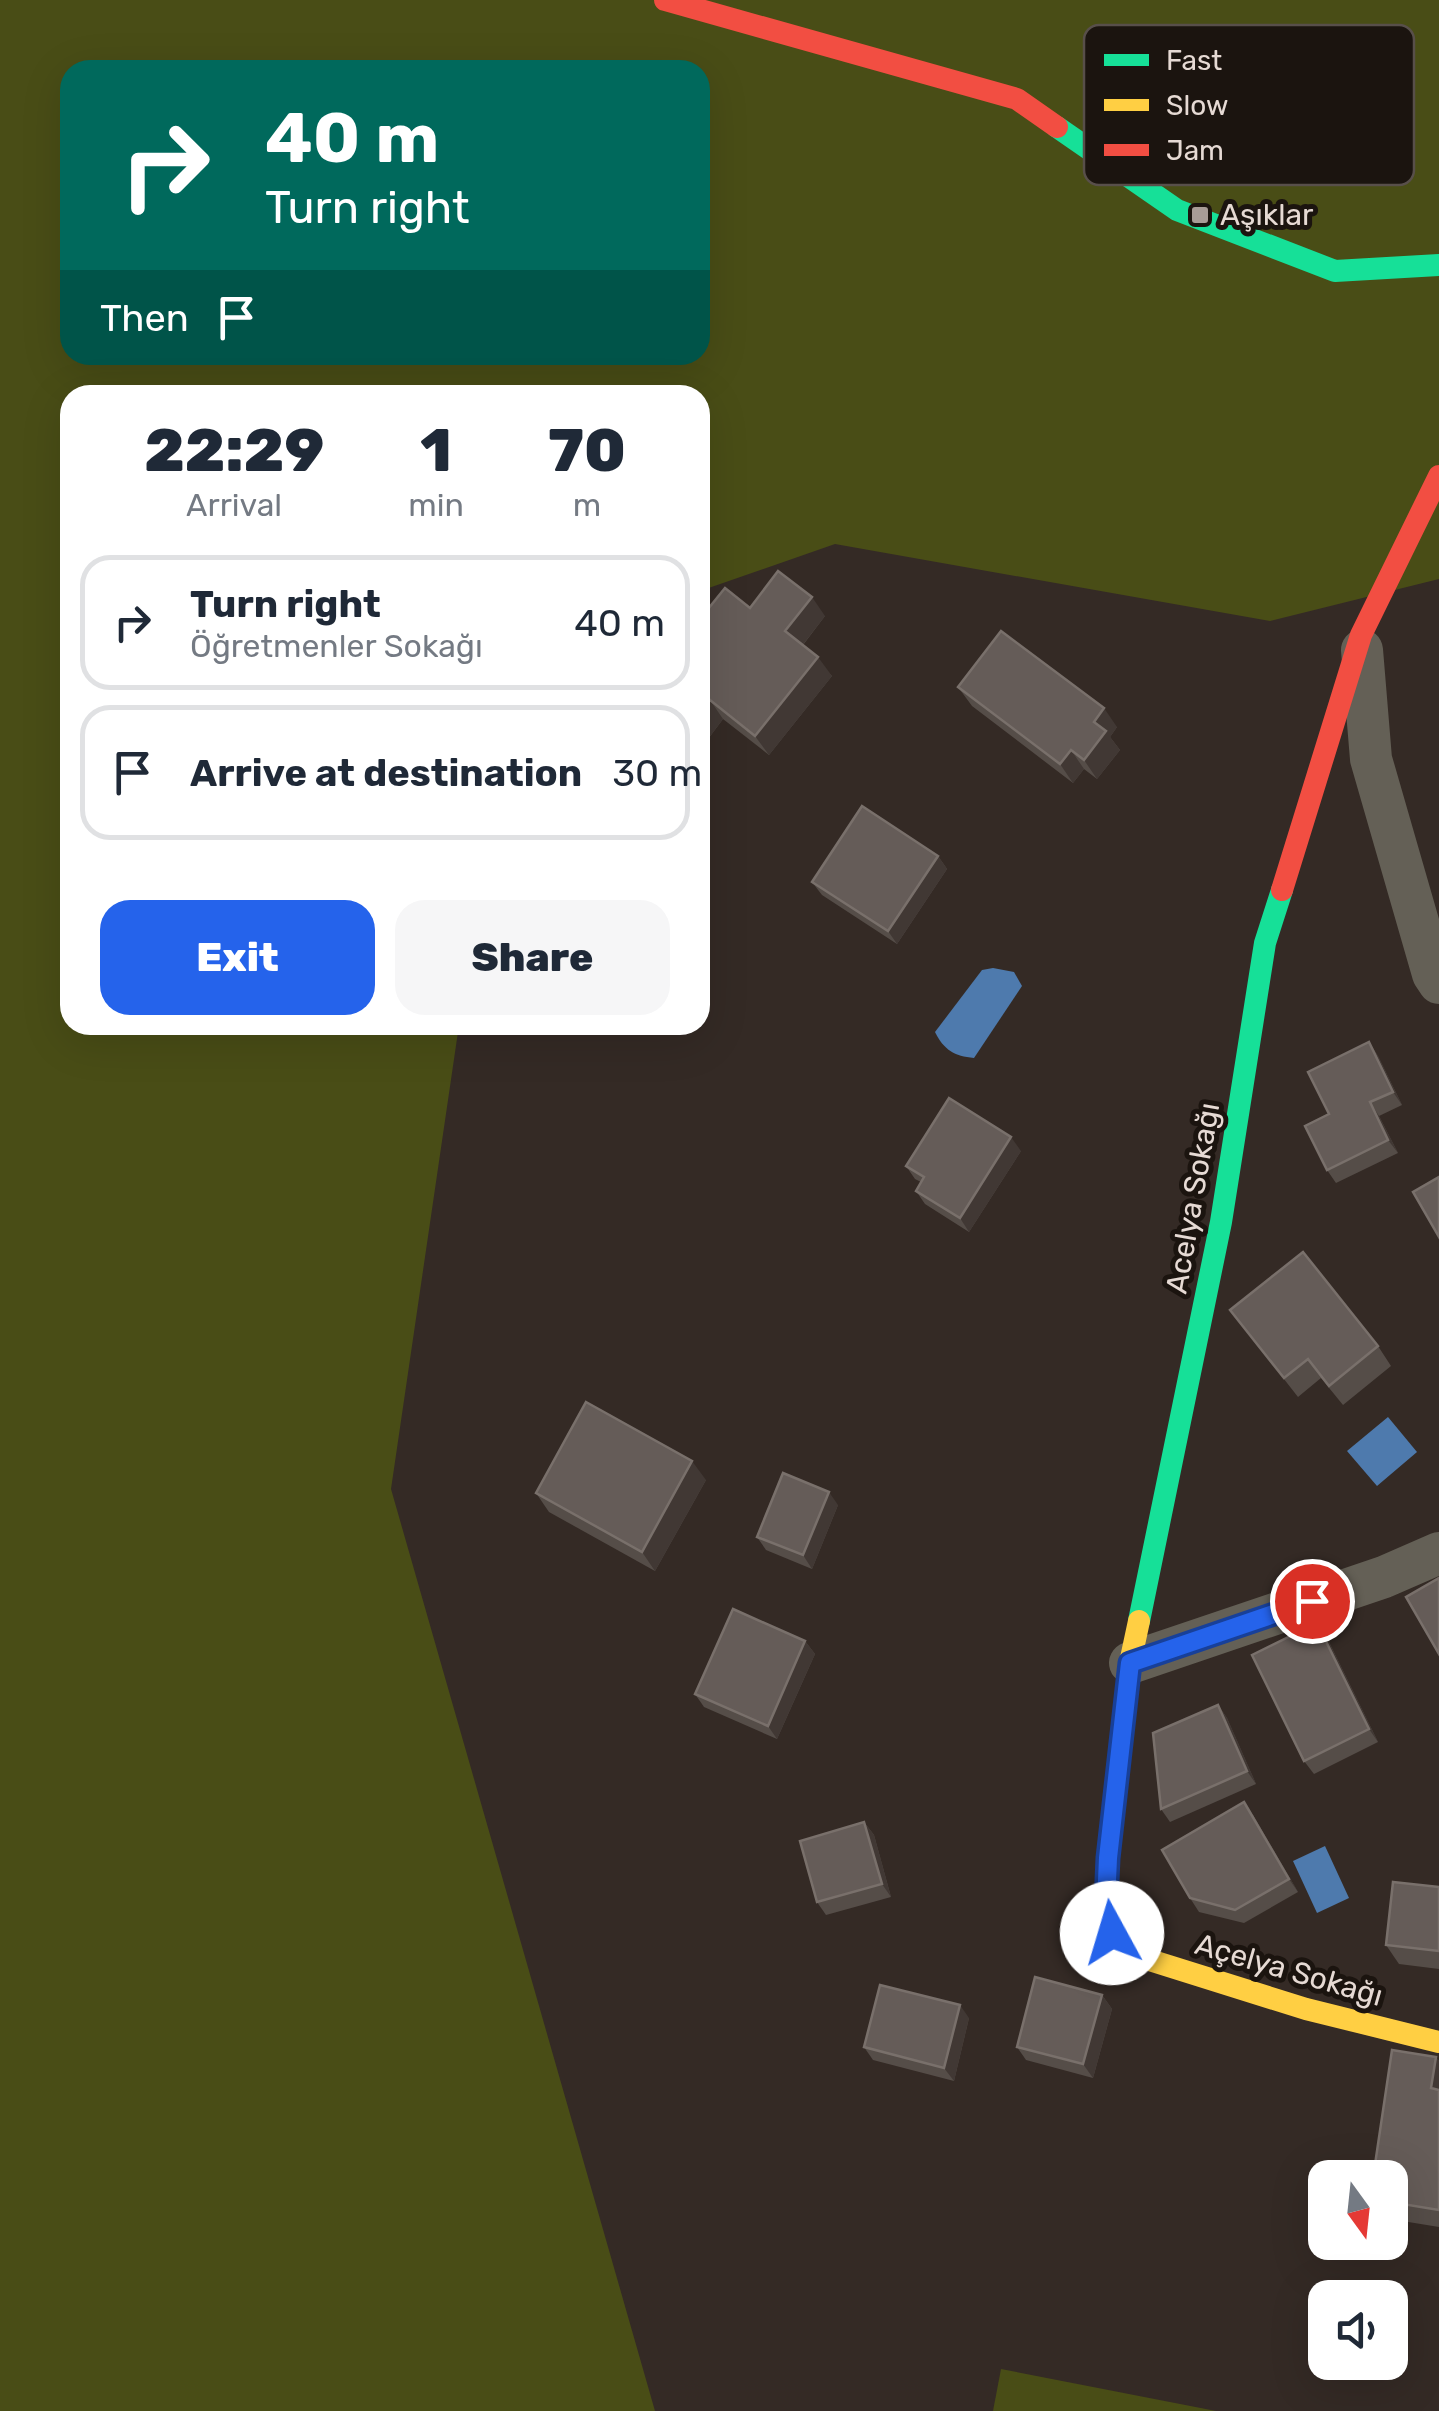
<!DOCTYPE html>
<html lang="en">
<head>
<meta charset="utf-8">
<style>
	:root { --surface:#fff; --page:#f6f6f7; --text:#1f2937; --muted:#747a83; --line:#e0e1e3; --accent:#2563eb }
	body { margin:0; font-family:Rubik,sans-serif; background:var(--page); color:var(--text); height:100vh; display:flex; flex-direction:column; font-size:38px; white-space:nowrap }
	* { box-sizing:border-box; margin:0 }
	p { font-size:32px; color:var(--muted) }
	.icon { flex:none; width:55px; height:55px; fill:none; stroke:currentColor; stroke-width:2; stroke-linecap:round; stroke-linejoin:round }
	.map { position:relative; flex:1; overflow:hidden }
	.side { position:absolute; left:60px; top:385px; width:650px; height:650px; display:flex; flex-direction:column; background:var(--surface); border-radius:30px; box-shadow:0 10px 40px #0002 }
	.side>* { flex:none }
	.guide { position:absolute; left:60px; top:60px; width:650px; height:305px; border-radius:30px; box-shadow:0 10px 40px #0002; background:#00695c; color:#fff; overflow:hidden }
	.needle { width:65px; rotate:165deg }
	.controls { position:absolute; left:1308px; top:2160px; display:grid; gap:20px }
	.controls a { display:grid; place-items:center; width:100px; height:100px; border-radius:20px; background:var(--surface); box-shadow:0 10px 40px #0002; font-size:50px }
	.pin { position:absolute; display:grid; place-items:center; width:85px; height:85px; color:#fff; margin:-42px; border:5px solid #fff; border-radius:50%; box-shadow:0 2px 10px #0007 }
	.me { position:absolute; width:110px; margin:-55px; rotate:354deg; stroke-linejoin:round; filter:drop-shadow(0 0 8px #0008) }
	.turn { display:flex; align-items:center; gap:35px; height:210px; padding:0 40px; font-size:45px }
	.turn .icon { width:130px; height:130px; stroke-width:2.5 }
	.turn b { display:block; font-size:70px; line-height:85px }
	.then { display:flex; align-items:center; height:95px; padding:0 40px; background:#0003; gap:20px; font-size:38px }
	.eta { display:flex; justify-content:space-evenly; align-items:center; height:170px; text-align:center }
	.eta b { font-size:60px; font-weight:800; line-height:70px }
	.button { display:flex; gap:20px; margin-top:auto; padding:20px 40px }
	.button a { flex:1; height:115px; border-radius:30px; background:var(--accent); color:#fff; font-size:40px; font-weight:800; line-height:115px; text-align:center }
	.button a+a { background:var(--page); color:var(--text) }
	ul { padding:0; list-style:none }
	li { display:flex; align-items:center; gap:30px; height:135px; margin:0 20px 15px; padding:0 20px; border:5px solid var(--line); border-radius:30px }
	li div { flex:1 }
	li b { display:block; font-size:38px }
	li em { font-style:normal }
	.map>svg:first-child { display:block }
	.green { fill:#494d16; fill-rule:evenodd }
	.water { fill:#4e7aad }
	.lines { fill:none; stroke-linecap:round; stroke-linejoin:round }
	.street { stroke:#646056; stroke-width:42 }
	.fast { stroke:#16e098; stroke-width:22 }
	.slow { stroke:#ffcf43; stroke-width:22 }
	.jam { stroke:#f24e42; stroke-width:22 }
	.wall { fill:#554d48 }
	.shaded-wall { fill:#413834 }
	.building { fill:#655c58; stroke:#79706b; stroke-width:2.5 }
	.route-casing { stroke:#184099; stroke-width:25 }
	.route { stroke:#2563eb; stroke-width:18 }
	.poi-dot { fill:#a89c97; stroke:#1b140f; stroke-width:4 }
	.labels { text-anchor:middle; stroke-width:10; stroke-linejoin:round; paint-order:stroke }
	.poi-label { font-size:30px; fill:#e6dad4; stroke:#1b140f; text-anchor:start }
	.street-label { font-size:30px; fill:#e6dad4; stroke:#1b140f }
	.key { fill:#1b140f; stroke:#584f4a; stroke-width:2.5 }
	.key-label { font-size:28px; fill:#e6dad4 }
</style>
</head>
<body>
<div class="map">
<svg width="1439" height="2411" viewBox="0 0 1439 2411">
	<rect width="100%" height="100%" fill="#342a25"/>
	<!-- green -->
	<g class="green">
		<path d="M0,0H1439V579L1270,621L835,544L700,591V395H70V1025H459L391,1489L655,2411H0ZM70,70H700V355H70Z"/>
		<path d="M1001,2369L1216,2411H993Z"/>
	</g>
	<!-- water -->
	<g class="water">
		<path d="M993,968L1014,972L1022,986L974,1058C954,1056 944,1050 935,1032L982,970Z"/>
		<path d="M1388,1417L1417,1452L1377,1486L1347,1451Z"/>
		<path d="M1325,1846L1349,1898L1317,1913L1293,1861Z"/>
	</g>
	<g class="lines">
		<!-- street -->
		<g class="street">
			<path d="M1362,650L1371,759L1433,974L1439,983"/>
			<path d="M1130,1663L1384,1577L1439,1553"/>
		</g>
		<!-- fast -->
		<g class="fast">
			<path d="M1057,127L1177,210L1335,271L1439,265"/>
			<path d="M1139,1621L1221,1222L1265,943L1282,890"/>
		</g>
		<!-- slow -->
		<path class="slow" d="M1139,1621L1130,1663L1108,1858L1106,1903L1112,1933L1124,1952L1306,2009L1439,2042"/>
		<!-- jam -->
		<g class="jam">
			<path d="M665,0L1017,99L1057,127"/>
			<path d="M1282,890L1361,635L1439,476"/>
		</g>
	</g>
	<!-- wall -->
	<g class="wall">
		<path d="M750,608L825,616L803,645L832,676L769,755L723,719L705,743L700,739V619Z"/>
		<path d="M958,687L1117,727L1110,737L1120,750L1097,779L1084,769L1073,783L972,706Z"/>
		<path d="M938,856L947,869L897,944L822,895L812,882Z"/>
		<path d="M1369,1042L1378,1056L1402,1105L1379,1116L1398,1153L1336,1183L1327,1170L1329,1114Z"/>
		<path d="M1021,1151L969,1232L925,1204L916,1191L921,1182L915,1179L906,1166Z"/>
		<path d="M1230,1310L1378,1346L1391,1366L1343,1405L1321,1378L1298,1397Z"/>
		<path d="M706,1480L655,1571L549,1512L536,1493Z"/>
		<path d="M838,1505L812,1569L766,1550L757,1537Z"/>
		<path d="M1326,1636L1378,1742L1314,1774L1304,1761Z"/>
		<path d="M805,1641L815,1654L777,1739L704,1707L695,1694Z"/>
		<path d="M1218,1705L1227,1718L1256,1784L1170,1822L1161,1809Z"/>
		<path d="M1253,1815L1298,1892L1244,1923L1199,1912L1190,1898Z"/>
		<path d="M864,1822L874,1835L891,1897L826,1915L817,1902Z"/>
		<path d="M1439,1887V1969L1399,1964L1386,1945Z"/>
		<path d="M1102,1995L1112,2009L1093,2078L1026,2060L1017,2047Z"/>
		<path d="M969,2018L954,2081L873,2060L864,2047Z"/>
		<path d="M1436,2057L1439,2061V2227L1390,2219V2178Z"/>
	</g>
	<!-- shaded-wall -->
	<g class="shaded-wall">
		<path d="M812,597L825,616L798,651L785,631Z"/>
		<path d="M818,657L832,676L769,755L755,736Z"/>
		<path d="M710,700L723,719L705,743L700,735V713Z"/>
		<path d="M1104,708L1117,727L1110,737L1120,750L1097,779L1084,760L1094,722Z"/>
		<path d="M1071,750L1084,769L1073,783L1060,764Z"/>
		<path d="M938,856L947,869L897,944L888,931Z"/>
		<path d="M1369,1042L1378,1056L1402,1105L1393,1092Z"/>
		<path d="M1370,1102L1379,1116L1398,1153L1388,1140Z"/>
		<path d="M1011,1137L1021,1151L969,1232L960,1218Z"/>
		<path d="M692,1461L706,1480L655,1571L642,1552Z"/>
		<path d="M829,1492L838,1505L812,1569L803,1555Z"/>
		<path d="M1317,1623L1326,1636L1378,1742L1369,1729Z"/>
		<path d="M805,1641L815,1654L777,1739L768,1726Z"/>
		<path d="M1218,1705L1227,1718L1256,1784L1247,1771Z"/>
		<path d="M1244,1802L1253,1815L1298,1892L1289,1879Z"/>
		<path d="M864,1822L874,1835L891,1897L882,1884Z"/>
		<path d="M1102,1995L1112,2009L1093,2078L1083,2064Z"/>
		<path d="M960,2005L969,2018L954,2081L944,2068Z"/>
		<path d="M1436,2057L1439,2061V2099L1431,2088Z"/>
	</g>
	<!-- building -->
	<g class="building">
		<path d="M778,571L812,597L785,631L818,657L755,736L710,700L700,713V619L725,588L750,608Z"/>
		<path d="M1001,631L1104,708L1094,722L1106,731L1084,760L1071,750L1060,764L958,687Z"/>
		<path d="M862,806L938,856L888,931L812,882Z"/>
		<path d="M1369,1042L1393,1092L1370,1102L1388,1140L1327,1170L1305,1126L1329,1114L1308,1072Z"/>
		<path d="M949,1098L1011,1137L960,1218L916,1191L924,1177L906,1166Z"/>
		<path d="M1439,1177V1237L1413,1192Z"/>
		<path d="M1303,1252L1378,1346L1329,1386L1308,1359L1284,1378L1230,1310Z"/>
		<path d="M586,1402L692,1461L642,1552L536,1493Z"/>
		<path d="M783,1473L829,1492L803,1555L757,1537Z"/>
		<path d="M1439,1578V1654L1406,1597Z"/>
		<path d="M733,1609L805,1641L768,1726L695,1694Z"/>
		<path d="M1317,1623L1369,1729L1304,1761L1252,1655Z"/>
		<path d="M1218,1705L1247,1771L1161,1809L1153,1733Z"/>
		<path d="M1244,1802L1289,1879L1235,1910L1190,1898L1162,1850Z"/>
		<path d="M864,1822L882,1884L817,1902L800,1841Z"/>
		<path d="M1393,1882L1439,1887V1951L1386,1945Z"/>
		<path d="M1035,1977L1102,1995L1083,2064L1017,2047Z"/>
		<path d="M880,1985L960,2005L944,2068L864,2047Z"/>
		<path d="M1392,2050L1436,2057L1431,2088L1439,2090V2210L1390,2202V2178H1373Z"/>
	</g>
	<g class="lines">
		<defs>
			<path id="route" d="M1112,1933L1106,1903L1108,1858L1130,1663L1312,1601"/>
		</defs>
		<!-- route casing -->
		<use href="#route" class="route-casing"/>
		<!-- route -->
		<use href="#route" class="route"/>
	</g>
	<!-- markers -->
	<rect class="poi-dot" x="1190" y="205" width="20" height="20" rx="5"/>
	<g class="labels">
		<!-- poi labels -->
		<g class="poi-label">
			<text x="1220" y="225">Aşıklar</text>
		</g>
		<!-- street labels -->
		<g class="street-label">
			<text transform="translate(1193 1198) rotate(-80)" y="10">Acelya Sokağı</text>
			<text transform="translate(1289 1970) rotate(16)" y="10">Açelya Sokağı</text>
		</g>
	</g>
	<!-- legend -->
	<rect x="1084" y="25" width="330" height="160" rx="15" class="key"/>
	<rect x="1104" y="54" width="45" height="12" fill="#16e098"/>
	<rect x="1104" y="99" width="45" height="12" fill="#ffcf43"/>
	<rect x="1104" y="144" width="45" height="12" fill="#f24e42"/>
	<g class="key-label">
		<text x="1166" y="70">Fast</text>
		<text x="1166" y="115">Slow</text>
		<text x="1166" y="160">Jam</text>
	</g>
</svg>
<div class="controls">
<a><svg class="needle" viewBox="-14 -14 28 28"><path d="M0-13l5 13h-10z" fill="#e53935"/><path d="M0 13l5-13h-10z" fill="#747a83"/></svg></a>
<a><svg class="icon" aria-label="sound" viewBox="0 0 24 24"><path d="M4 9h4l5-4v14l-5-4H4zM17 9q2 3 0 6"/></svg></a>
</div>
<div class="pin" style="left:1312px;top:1601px;background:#d93025"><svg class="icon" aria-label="arrive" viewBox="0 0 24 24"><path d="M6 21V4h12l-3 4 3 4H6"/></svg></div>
<svg class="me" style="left:1112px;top:1933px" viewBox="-20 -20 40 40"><circle r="19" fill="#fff"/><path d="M0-13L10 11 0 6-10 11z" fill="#2563eb"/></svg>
<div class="guide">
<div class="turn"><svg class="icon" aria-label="right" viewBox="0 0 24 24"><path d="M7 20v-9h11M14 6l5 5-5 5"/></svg><div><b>40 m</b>Turn right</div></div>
<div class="then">Then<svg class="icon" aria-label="arrive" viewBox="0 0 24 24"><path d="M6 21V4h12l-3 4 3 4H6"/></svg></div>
</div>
<section class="side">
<div class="eta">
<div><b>22:29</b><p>Arrival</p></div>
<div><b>1</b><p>min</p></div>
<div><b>70</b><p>m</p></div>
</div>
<ul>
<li><svg class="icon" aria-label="right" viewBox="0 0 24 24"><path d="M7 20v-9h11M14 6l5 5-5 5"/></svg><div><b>Turn right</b><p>Öğretmenler Sokağı</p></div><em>40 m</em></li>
<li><svg class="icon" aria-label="arrive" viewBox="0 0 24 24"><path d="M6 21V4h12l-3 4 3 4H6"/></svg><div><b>Arrive at destination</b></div><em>30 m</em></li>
</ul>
<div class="button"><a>Exit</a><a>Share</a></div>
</section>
</div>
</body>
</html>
